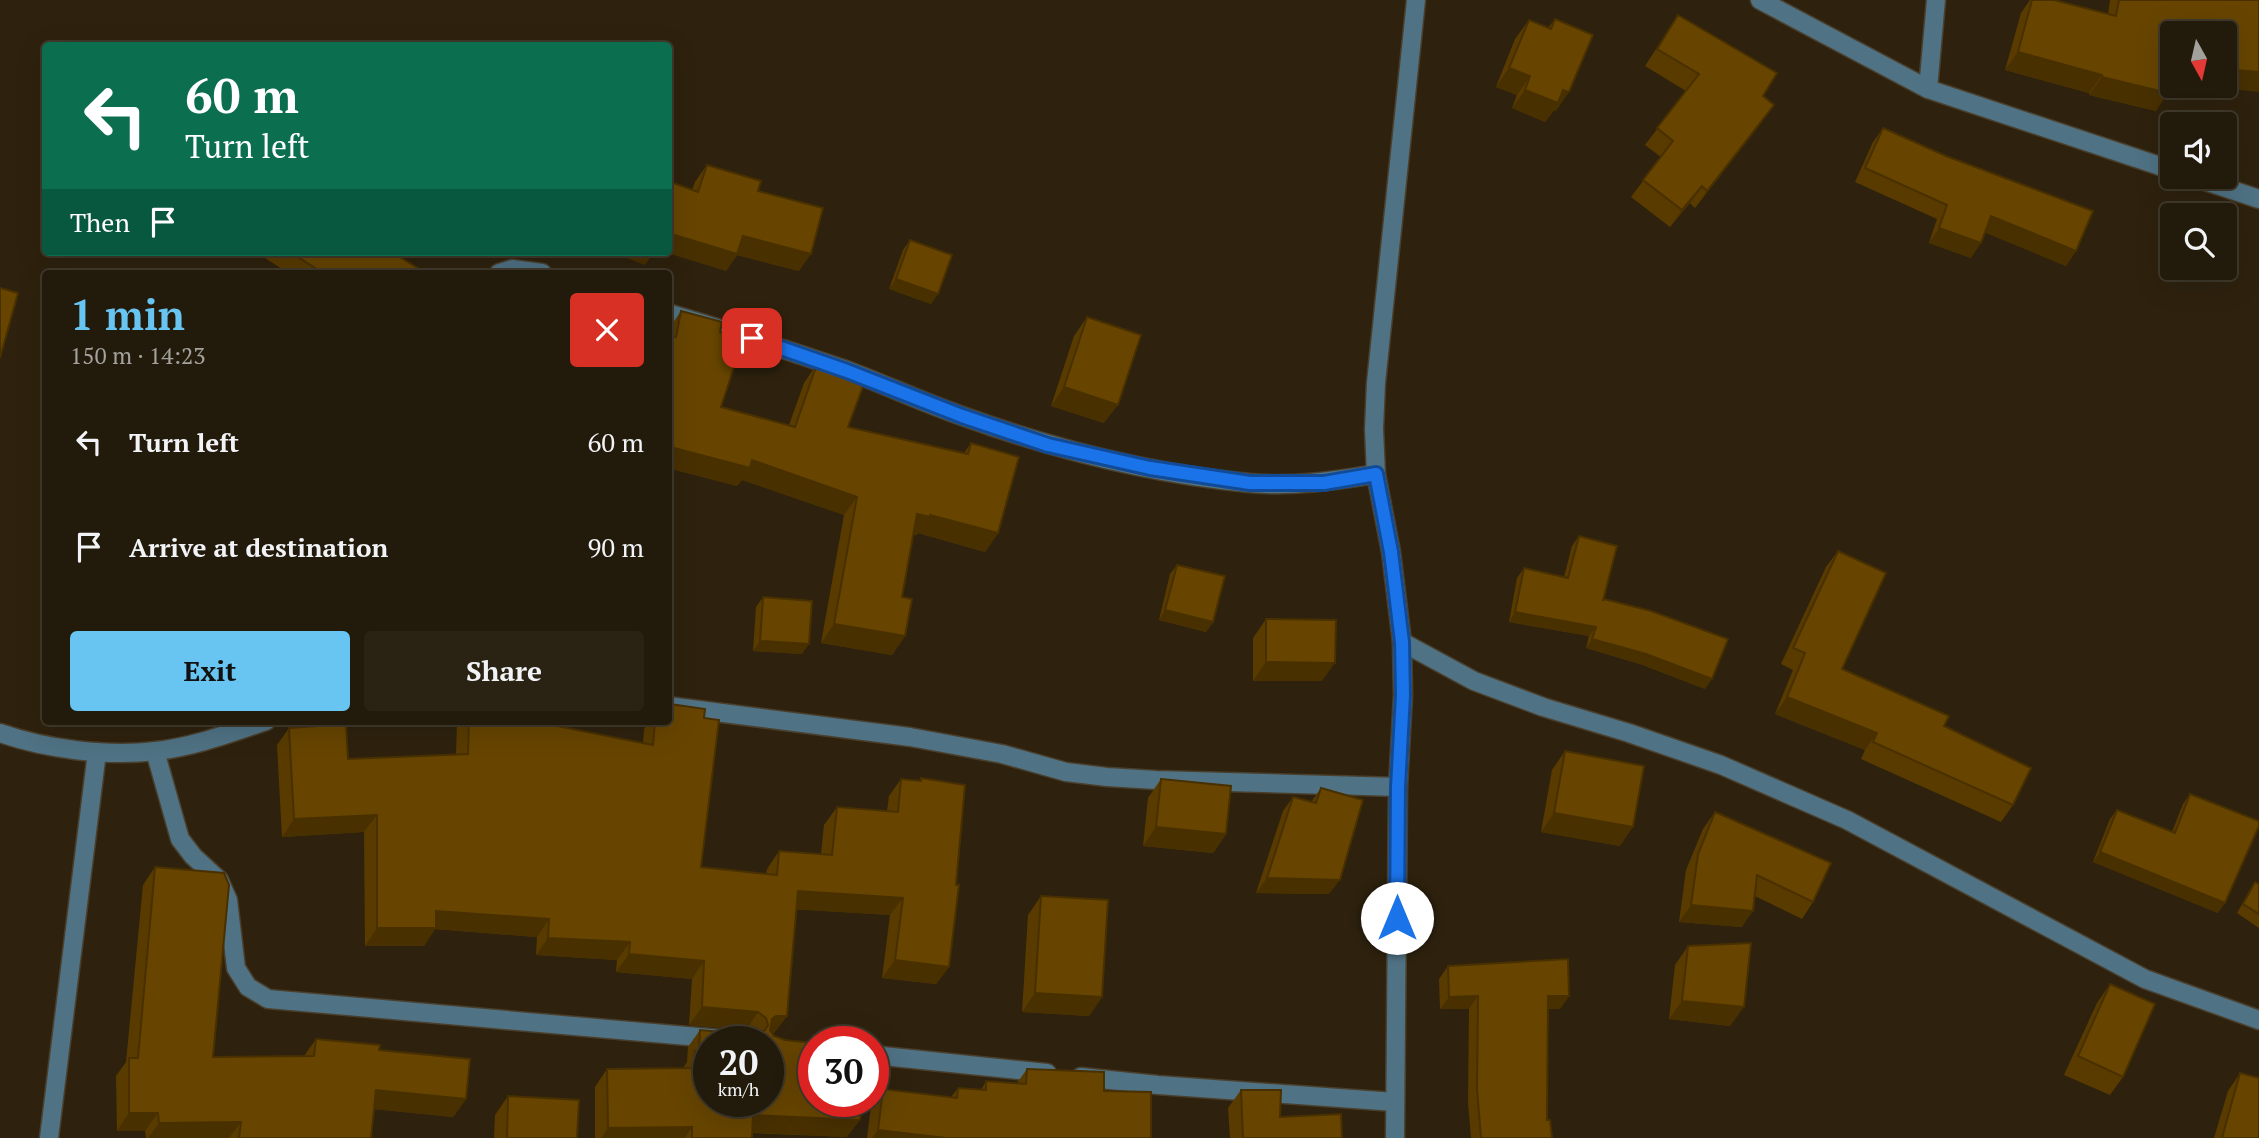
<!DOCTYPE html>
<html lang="en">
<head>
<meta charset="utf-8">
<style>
	:root { --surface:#221a0a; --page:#2a2313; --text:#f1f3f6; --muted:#a2a19c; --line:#3f382b; --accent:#68c4f0 }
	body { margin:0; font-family:"PT Serif",serif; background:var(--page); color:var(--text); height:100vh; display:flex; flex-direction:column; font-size:26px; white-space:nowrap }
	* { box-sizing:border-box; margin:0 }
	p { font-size:23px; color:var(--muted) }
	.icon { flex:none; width:38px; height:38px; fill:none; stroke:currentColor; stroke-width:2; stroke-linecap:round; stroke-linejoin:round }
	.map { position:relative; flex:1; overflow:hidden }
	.drawer { position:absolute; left:42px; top:270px; width:630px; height:455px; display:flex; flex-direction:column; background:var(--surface); border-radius:7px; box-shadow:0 7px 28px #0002,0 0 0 2px var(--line) }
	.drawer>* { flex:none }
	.guide { position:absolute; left:42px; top:42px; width:630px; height:214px; border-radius:7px; box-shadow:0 7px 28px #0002,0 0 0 2px var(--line); background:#0b6e4f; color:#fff; overflow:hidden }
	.needle { width:46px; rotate:172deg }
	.fabs { position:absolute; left:2160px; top:21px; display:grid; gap:14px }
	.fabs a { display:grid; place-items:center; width:77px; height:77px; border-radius:7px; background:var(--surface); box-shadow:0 7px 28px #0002,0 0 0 2px var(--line); font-size:35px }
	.speed { position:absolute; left:693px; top:1026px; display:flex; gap:14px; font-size:35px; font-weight:700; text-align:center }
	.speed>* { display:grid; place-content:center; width:91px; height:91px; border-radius:50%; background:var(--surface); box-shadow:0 7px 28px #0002,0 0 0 2px var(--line); line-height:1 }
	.speed small { font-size:18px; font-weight:400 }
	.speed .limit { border:10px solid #d22; background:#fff; color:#111 }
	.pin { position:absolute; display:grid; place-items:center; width:60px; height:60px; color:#fff; margin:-30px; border-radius:14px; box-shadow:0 4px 10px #0006 }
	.me { position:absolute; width:77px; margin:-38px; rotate:0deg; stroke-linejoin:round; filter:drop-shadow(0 0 5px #0008) }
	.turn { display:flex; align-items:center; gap:24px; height:147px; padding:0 28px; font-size:32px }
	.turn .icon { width:91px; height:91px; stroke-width:2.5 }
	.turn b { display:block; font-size:49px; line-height:60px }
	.then { display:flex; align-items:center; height:66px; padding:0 28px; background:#0003; gap:14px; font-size:26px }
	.round { display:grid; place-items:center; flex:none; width:74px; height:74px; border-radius:7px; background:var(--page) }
	.headline { display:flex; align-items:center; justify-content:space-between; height:119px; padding:0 28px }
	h1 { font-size:42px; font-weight:700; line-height:52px; color:var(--accent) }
	.action { display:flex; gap:14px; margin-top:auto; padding:14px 28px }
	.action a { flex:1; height:80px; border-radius:7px; background:var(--accent); color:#111; font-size:28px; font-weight:700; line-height:80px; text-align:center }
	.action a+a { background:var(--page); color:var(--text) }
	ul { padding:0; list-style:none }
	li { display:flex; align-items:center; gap:21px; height:105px; padding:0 28px }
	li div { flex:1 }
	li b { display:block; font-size:26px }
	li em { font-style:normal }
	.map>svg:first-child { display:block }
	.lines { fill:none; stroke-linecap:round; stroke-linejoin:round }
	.minor-casing { stroke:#4a3f2c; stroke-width:21 }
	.minor { stroke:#4f7284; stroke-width:18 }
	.wall { fill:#593b00 }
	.shaded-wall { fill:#483000 }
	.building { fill:#674500; stroke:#483000; stroke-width:2; fill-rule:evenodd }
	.route-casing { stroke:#114b97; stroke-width:18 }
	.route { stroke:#1a73e8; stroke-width:12 }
</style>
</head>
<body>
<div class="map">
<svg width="2259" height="1138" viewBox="0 0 2259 1138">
	<rect width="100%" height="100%" fill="#2e220e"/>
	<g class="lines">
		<defs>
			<g id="minor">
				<path d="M1760,0L1928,89L2172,170"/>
				<path d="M1928,89L1936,0"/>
				<path d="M2193,177L2259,199"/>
				<path d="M499,273L512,269L542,273"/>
				<path d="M668,313C728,331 787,350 846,370C886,385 924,403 965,417C1054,449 1154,474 1249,483C1291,487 1334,481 1376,474"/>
				<path d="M1402,642L1474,681L1543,707L1629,733L1721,765L1847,820L2145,979L2259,1020"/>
				<path d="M668,706L910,737L1002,754L1066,772L1107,777L1156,780L1398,787"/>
				<path d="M0,733C45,749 108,757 156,751C193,747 230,733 266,721"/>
				<path d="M155,751L180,839L193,856L219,880L228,900L236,968L248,987L268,999L744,1041"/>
				<path d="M873,1055L1047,1073"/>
				<path d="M1081,1077L1158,1085L1395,1102"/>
				<path d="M49,1138L97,752"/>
				<path d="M1395,1138L1398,787L1403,695L1402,642L1391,552L1376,474L1374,429L1376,383L1416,0"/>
			</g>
		</defs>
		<!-- minor casing -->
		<use href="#minor" class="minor-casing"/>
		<!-- minor -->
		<use href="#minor" class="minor"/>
	</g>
	<!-- wall -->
	<g class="wall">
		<path d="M2030,0H2054L2108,14L2110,0H2259L2171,82L2156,111L2089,95V93L2005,70L2021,13Z"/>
		<path d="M1678,15L1763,96L1762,122L1695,208L1690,203L1670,227L1631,197L1661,157L1645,145L1686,91L1645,66Z"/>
		<path d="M1555,19L1556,111L1554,110L1545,122L1512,108L1517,95L1496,87L1515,39L1529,20L1548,28Z"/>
		<path d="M1883,128L2076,251L2066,266L1985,232L1971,258L1929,243L1937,219L1855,182L1873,142Z"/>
		<path d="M707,165L758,191L799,271L737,255L726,271L692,190L695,182Z"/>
		<path d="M910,240L931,304L889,289L903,250Z"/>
		<path d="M256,252H401L398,256L426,273H288Z"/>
		<path d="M681,311L720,332L721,407L789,425L804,383L817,364L848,427L964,453L971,443L998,533L985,552L918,533L917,535L913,534L902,597L905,636L892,655L821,643L844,515L742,480L737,486L668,468V330Z"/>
		<path d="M1087,317L1104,423L1051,406L1074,336Z"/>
		<path d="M1579,536L1604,599L1705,689L1640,664L1586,648L1589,636L1509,622L1517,578L1524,568L1564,577L1572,546Z"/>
		<path d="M1838,551L1842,669L1944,726L2013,805L2001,822L1861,759L1865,750L1775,714L1793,670L1781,664L1826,567Z"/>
		<path d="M1177,565L1213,622L1206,632L1159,620L1170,574Z"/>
		<path d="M763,597L802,654L753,651L756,607Z"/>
		<path d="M1266,619L1322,681H1253V638Z"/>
		<path d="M670,704L704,718L701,867L766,874L767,869L779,851L821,854L824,825L837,807L887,811L889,796L901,779L920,781L921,778L956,885L949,967L936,984L882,978L890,915L796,909L787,1016L774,1033H772L847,1137L752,1133V1138H595V1087L607,1069L683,1068L687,1062L688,1047L700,1030L752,1034L746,1030L689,1025L692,979L616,972L617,960L536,955L537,937L435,929L424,946H365L364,832L282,837L277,745L289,728L348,759L456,754L457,723L459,721H537V722L643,743L644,729L650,721H668V706Z"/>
		<path d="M1565,751L1620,846L1541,832L1552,770Z"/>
		<path d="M1161,779L1226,834L1213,853L1143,846L1148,798Z"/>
		<path d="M1321,788L1329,894L1256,893L1283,811L1293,797L1311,802Z"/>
		<path d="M2190,794L2218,913L2093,862L2110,819L2117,810L2172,832L2183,804Z"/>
		<path d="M1715,812L1813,902L1802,919L1755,896L1742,927L1679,922L1686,870L1703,829Z"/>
		<path d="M155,867L213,1057L304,1056L316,1039L379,1050L466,1099L453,1117L374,1109L371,1138H146L145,1131H117L116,1076L126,1062L143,885Z"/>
		<path d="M2255,882L2259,884V928L2237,913Z"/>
		<path d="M1041,896L1102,997L1089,1016L1022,1012L1028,915Z"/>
		<path d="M1688,946L1730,1026L1669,1019L1675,965Z"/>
		<path d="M1448,966L1569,996L1560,1009H1548L1547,1120L1552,1138H1471L1468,1102L1469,1009H1440L1439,979Z"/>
		<path d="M2110,984L2123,1077L2110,1095L2064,1075L2097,1003Z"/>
		<path d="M1027,1069L1104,1091L1151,1138H867L871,1106L883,1089L951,1097L958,1088L981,1090L986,1081L1017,1083Z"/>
		<path d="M2240,1073L2259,1138H2214L2228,1091Z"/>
		<path d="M1241,1090L1280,1117L1342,1138H1230L1228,1108Z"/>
		<path d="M508,1096L577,1138H494L495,1115Z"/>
	</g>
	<!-- shaded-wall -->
	<g class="shaded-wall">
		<path d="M2018,52L2102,75L2089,93L2005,70Z"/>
		<path d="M1509,68L1530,76L1517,95L1496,87Z"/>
		<path d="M2224,69L2259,72V92L2203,86H2224Z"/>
		<path d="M2102,77L2168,93L2156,111L2089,95Z"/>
		<path d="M1525,90H1563L1569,92L1556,111L1554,110L1545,122L1512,108Z"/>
		<path d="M1774,105L1762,122L1695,208L1707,191Z"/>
		<path d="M1702,186L1690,203L1670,227L1682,210Z"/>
		<path d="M1991,216L2076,251L2066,266L1981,231Z"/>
		<path d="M1939,228L1981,243L1971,258L1929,243Z"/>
		<path d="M668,233L743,236L811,254L799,271L737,255L726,271L664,252H668Z"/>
		<path d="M611,252H654L645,265Z"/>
		<path d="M896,279L938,294L931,304L889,289Z"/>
		<path d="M1064,387L1118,405L1104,423L1051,406Z"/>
		<path d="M674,448L752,460L857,497L844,515L742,480L737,486L668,468V456Z"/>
		<path d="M917,514L930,515L998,533L985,552L918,533L917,535L904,532Z"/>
		<path d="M1165,610L1213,622L1206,632L1159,620Z"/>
		<path d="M1515,612L1596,627L1589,636L1509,622Z"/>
		<path d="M834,624L905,636L892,655L821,643Z"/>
		<path d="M1592,639L1646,654L1712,679L1705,689L1640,664L1586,648Z"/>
		<path d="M760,641L809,644L802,654L753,651Z"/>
		<path d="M1266,662L1335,663L1322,681H1253Z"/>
		<path d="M1787,697L1877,733L1865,750L1775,714Z"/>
		<path d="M1554,813L1633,827L1620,846L1541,832Z"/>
		<path d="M377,815L364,832L282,837L294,819Z"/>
		<path d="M1156,827L1226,834L1213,853L1143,846Z"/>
		<path d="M2100,852L2225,903L2218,913L2093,862Z"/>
		<path d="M1267,878L1340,880L1329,894L1256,893Z"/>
		<path d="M798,891L903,898L890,915L786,909Z"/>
		<path d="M1691,905L1753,911L1742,927L1679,922Z"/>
		<path d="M436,911L549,919L537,937L435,929L424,946H365L377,928Z"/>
		<path d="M548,938L630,942L617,960L536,955Z"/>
		<path d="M629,954L704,961L692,979L616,972Z"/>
		<path d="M895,960L949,967L936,984L882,978Z"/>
		<path d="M1035,993L1102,997L1089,1016L1022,1012Z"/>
		<path d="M1478,996L1469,1009H1440L1449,997Z"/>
		<path d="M1548,996H1569L1560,1009H1539Z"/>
		<path d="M1682,1001L1744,1007L1730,1026L1669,1019Z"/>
		<path d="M702,1007L758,1012L746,1030L689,1025Z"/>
		<path d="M776,1016H787L774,1033H764L772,1019Z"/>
		<path d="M376,1090L466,1099L453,1117L363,1108Z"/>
		<path d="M129,1113H158L145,1131H117Z"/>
		<path d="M753,1115L860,1120L847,1137L740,1132Z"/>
		<path d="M241,1122L229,1138H148L159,1123Z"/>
		<path d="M692,1127L685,1138H601L608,1128Z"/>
		<path d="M878,1130L946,1138H872Z"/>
	</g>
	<!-- building -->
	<g class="building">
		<path d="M2032,0H2054L2116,16L2119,0H2259V72L2224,69V33H2172V79L2168,93L2102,77V75L2018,52Z"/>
		<path d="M1678,15L1777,73L1763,96L1774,105L1707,191L1702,186L1682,210L1643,180L1673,141L1657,128L1699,74L1657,49Z"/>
		<path d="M1555,19L1593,35L1569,92L1563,90L1558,103L1525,90L1530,76L1509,68L1529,20L1551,29Z"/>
		<path d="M1883,128L1946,156L2093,211L2076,251L1991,216L1981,243L1939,228L1947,205L1865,168Z"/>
		<path d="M707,165L761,181L758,191L823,208L811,254L743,236L737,254L668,233V181L698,192Z"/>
		<path d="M910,240L952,255L938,294L896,279Z"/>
		<path d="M290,252H401L398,256L426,273H323Z"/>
		<path d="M0,288L18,293L0,358Z"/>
		<path d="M681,311L722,322L720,332L743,340L721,407L795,427L817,364L865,381L848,427L968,454L971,443L1019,457L998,533L930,515V517L917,514L902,597L912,599L905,636L834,624L857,497L752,460L750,468L674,448L668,462V335L676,337Z"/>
		<path d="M1087,317L1141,335L1118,405L1064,387Z"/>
		<path d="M1579,536L1617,546L1603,601L1604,599L1651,611L1728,639L1712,679L1646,654L1592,639L1596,627L1515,612L1524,568L1568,578Z"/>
		<path d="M1838,551L1886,573L1842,669L1949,716L1944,726L2031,768L2013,805L1873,742L1877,733L1787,697L1805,653L1793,648Z"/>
		<path d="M1177,565L1225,576L1213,622L1165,610Z"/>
		<path d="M763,597L812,601L809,644L760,641Z"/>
		<path d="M1266,619L1336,620L1335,663L1266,662Z"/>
		<path d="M670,704L705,709L704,718L719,720L701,867L777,875L779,851L832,855L837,807L898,812L901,779L921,781V778L965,785L956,885H959L949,967L895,960L903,898L798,891L787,1016H776L772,1019L770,1030L774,1036L785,1040L814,1043V1101H862L860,1120L753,1115L752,1138H692V1127L608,1128L607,1069L694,1068L695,1051H699L700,1030L756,1035L765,1030L768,1025L766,1018L758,1012L702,1007L704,961L629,954L630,942L548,938L549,919L436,911V928H377V815L294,819L289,728L346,724L348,759L468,754L469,721H537V722L653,745L655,721H668ZM709,1041H768V1101H709Z"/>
		<path d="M1565,751L1644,766L1633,827L1554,813Z"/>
		<path d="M1161,779L1231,786L1226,834L1156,827Z"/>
		<path d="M1321,788L1363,800L1340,880L1267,878L1293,797L1316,803Z"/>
		<path d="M2190,794L2259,821V826L2225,903L2100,852L2117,810L2175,833Z"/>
		<path d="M1715,812L1831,863L1813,902L1757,875L1753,911L1691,905L1698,854Z"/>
		<path d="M155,867L224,873L229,885L213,1057L314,1056L316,1039L380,1045L379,1050L470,1059L466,1099L376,1090L371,1138H239L241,1122L159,1123L158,1113H129V1058H138Z"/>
		<path d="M2255,882L2259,884V914L2243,904Z"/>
		<path d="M1041,896L1108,900L1102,997L1035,993Z"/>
		<path d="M1751,943L1744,1007L1682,1001L1688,946Z"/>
		<path d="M1568,959L1569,996H1548L1547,1120H1550L1552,1138H1481L1477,1089L1478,996L1449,997L1448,966Z"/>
		<path d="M2110,984L2155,1004L2123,1077L2078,1056Z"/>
		<path d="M1027,1069L1104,1072V1091L1151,1092V1138H946L878,1130L883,1089L957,1098L958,1088L986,1090V1081L1026,1084Z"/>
		<path d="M2240,1073L2259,1078V1138H2222Z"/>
		<path d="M1241,1090H1281L1280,1117L1341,1114L1342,1138H1243Z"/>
		<path d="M508,1096L579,1100L577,1138H507Z"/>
	</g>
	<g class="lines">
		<defs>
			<path id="route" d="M752,338L847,371L962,416L1048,445L1150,468L1250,483H1324L1376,474L1391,552L1402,642L1403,695L1398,787L1397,918"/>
		</defs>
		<!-- route casing -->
		<use href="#route" class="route-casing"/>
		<!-- route -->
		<use href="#route" class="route"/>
	</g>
</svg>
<div class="fabs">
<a><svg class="needle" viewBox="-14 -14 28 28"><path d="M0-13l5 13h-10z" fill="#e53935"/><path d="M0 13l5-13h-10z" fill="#a2a19c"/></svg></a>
<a><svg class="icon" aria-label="sound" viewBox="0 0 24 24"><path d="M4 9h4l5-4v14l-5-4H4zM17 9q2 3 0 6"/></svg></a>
<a><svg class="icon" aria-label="search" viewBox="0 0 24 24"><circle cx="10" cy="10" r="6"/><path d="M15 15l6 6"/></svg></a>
</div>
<div class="speed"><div>20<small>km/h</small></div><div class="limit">30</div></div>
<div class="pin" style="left:752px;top:338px;background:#d93025"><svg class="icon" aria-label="arrive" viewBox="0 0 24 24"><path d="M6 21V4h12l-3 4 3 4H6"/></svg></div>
<svg class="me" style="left:1397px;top:918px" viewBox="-20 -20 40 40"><circle r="19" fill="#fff"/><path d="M0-13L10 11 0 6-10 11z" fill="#1a73e8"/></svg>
<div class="guide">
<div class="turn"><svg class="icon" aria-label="left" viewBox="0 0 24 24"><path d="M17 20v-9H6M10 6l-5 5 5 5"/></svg><div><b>60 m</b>Turn left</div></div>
<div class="then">Then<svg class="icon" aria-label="arrive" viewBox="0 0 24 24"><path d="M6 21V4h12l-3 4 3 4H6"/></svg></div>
</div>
<section class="drawer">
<div class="headline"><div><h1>1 min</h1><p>150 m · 14:23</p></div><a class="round" style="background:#d93025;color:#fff"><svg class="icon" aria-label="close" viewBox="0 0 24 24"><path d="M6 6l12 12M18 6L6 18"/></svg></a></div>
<ul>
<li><svg class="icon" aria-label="left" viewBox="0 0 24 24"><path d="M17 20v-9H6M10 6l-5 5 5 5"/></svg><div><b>Turn left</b></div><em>60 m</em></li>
<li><svg class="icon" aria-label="arrive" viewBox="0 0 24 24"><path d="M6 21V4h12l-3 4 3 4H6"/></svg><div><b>Arrive at destination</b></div><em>90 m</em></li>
</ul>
<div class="action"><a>Exit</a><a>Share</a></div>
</section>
</div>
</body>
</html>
